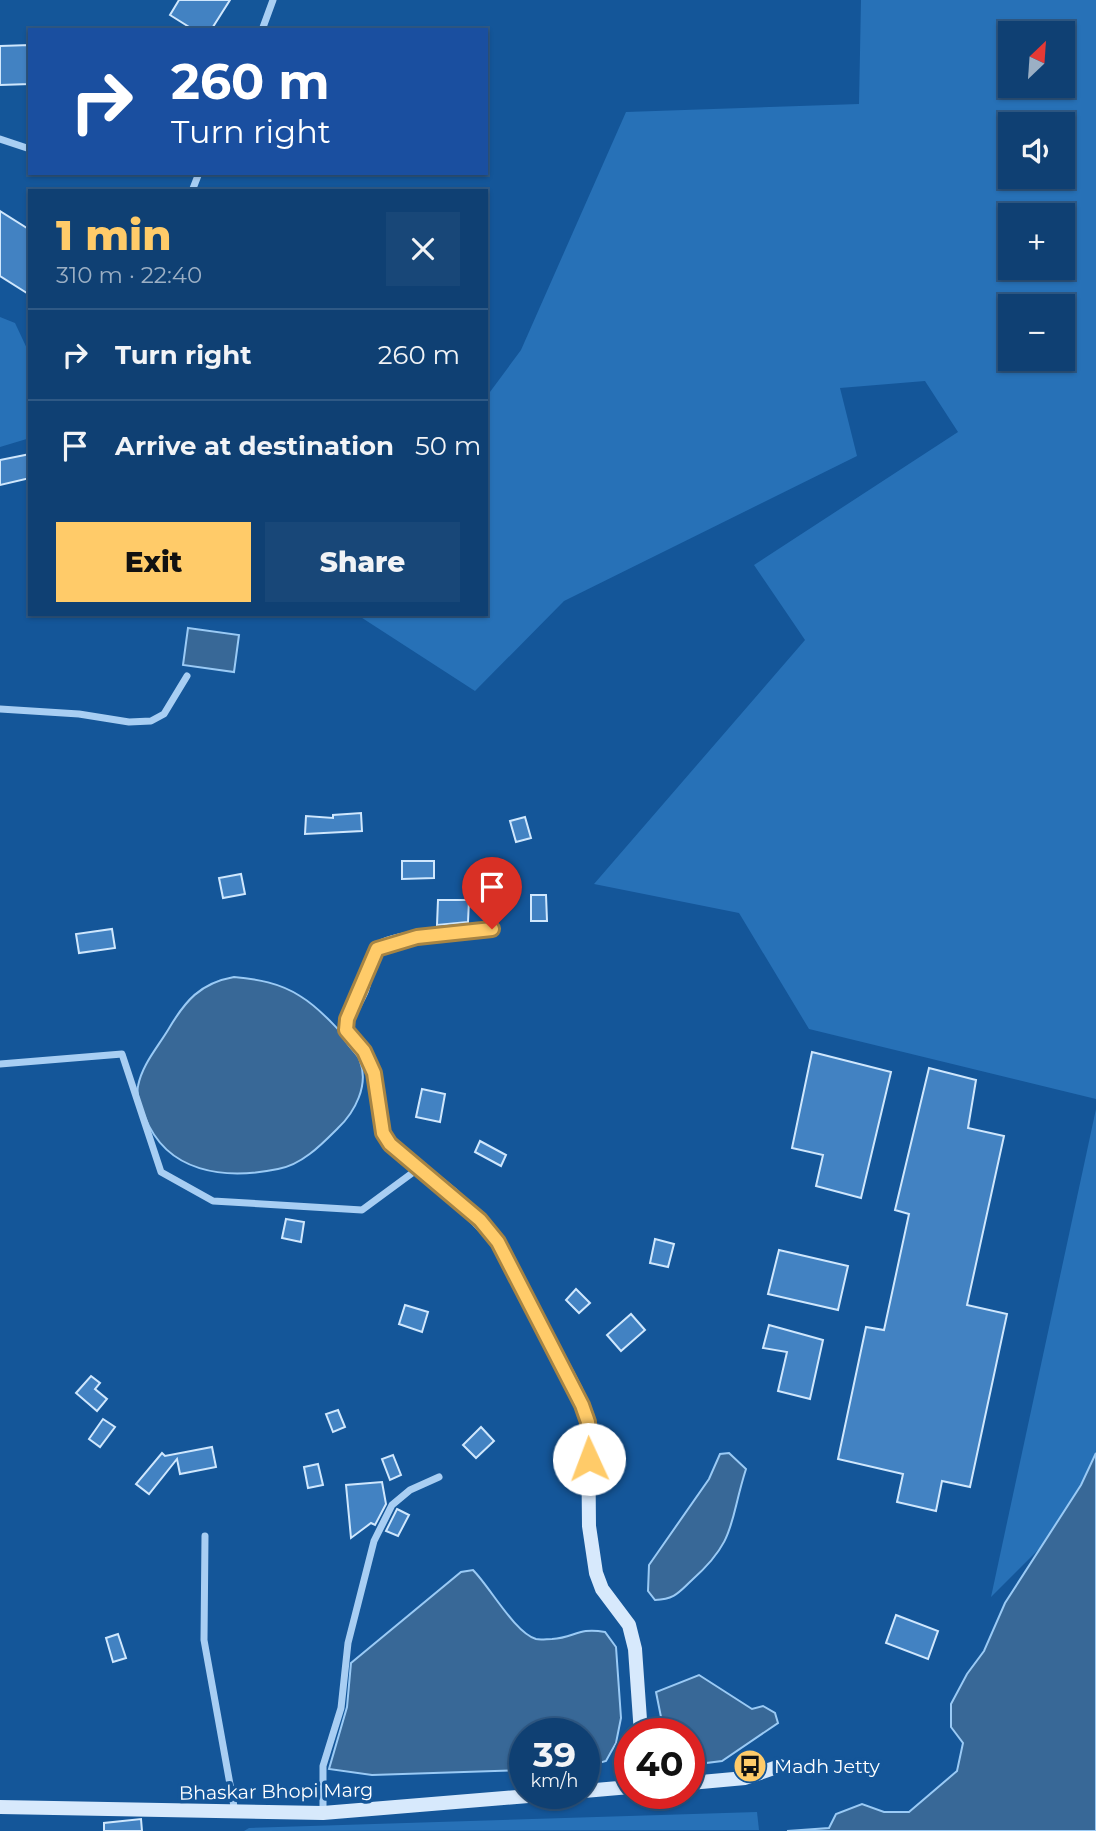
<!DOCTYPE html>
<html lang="en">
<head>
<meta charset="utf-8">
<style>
	:root { --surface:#0f4073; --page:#184778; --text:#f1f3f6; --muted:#9bafc4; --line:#2f5985; --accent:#ffcb69 }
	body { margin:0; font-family:Montserrat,sans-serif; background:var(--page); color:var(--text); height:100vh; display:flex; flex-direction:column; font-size:26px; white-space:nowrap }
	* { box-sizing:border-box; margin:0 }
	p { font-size:23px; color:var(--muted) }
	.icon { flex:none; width:38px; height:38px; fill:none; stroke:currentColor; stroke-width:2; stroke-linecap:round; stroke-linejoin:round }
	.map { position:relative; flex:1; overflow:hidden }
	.panel { position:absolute; left:28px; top:189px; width:460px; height:427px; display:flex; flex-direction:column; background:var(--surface); border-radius:0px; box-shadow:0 2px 5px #0004,0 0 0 2px var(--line) }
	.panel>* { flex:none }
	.banner { position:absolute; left:28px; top:28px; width:460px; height:147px; border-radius:0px; box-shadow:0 2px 5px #0004,0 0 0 2px var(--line); background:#1a4fa0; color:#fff; overflow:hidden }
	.needle { width:46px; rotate:25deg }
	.controls { position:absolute; left:998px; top:21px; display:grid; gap:14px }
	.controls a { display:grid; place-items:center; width:77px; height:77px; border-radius:0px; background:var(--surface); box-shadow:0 2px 5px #0004,0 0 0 2px var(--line); font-size:35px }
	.speed { position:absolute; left:509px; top:1718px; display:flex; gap:14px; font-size:35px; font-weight:700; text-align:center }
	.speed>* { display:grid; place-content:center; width:91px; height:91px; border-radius:50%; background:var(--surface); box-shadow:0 2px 5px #0004,0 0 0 2px var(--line); line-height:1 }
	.speed small { font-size:18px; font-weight:400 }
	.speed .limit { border:10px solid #d22; background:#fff; color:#111 }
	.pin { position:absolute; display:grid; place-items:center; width:60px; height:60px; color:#fff; margin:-72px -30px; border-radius:50% 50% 50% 0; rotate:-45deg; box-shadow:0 0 7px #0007 }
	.pin .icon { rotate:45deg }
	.me { position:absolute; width:77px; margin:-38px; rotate:358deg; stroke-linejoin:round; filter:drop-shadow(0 0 5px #0008) }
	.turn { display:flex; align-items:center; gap:24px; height:147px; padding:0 28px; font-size:32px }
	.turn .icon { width:91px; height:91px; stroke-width:2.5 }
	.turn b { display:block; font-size:49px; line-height:60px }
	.round { display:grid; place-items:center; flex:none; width:74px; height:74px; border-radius:0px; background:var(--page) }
	.overview { display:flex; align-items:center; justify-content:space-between; height:119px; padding:0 28px }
	h1 { font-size:42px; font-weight:800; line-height:52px; color:var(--accent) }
	.button { display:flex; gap:14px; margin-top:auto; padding:14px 28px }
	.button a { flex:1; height:80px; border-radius:0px; background:var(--accent); color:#111; font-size:28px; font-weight:800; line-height:80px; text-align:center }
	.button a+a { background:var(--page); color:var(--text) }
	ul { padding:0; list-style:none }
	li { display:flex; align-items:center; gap:21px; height:91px; padding:0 28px; border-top:2px solid var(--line) }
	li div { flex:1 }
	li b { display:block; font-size:26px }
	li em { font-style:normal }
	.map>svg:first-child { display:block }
	.green { fill:#2771b7; fill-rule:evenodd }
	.water { fill:#386897; stroke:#9acaf5; stroke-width:2 }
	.building { fill:#4282c2; stroke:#cfe7fd; stroke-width:2 }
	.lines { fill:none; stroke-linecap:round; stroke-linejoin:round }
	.street { stroke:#a8cef3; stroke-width:7 }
	.secondary { stroke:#d7e9fc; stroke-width:14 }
	.route-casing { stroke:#a68444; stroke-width:18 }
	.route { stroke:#ffcb69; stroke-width:12 }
	.labels { text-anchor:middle; stroke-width:7; stroke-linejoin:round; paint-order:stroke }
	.poi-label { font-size:19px; fill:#fff; stroke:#145699; text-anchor:start }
	.street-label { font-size:19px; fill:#fff; stroke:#145699 }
</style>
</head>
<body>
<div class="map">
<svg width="1096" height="1831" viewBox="0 0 1096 1831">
	<rect width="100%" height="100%" fill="#145699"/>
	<!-- green -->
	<g class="green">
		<path d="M861,0H1096V1099L809,1029L739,913L594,884L805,640L754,565L958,432L925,381L840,388L857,456L564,601L475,691L356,614H486L487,396L521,350L626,112L859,104ZM1010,33H1062V86H1010ZM1010,124H1062V177H1010ZM1010,215H1062V268H1010ZM1010,306H1062V359H1010Z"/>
		<path d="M0,317L15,323L30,355V438L0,447Z"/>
		<path d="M1096,1109V1453L1081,1485L1042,1546L991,1597Z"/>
		<path d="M757,1812L759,1830L244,1831L249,1828Z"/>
	</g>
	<!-- water -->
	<g class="water">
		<path d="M188,628L239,635L234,672L183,665Z"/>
		<path d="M234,977C257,979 280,983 300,996C318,1007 353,1041 360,1061C369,1085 355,1112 338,1128C322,1144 302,1165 278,1169C224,1180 167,1173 145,1117C141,1108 136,1095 138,1086C142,1065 157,1048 168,1030C185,1001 200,983 234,977Z"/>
		<path d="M729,1453L746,1469C729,1522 737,1540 692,1580C678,1593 675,1599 655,1600L648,1591L649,1565L709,1479L720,1454Z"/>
		<path d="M1096,1453V1831H787L829,1828L836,1814L862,1804L884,1812H909L957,1771L963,1743L951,1727V1704L967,1674L984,1651L1005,1603L1081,1485Z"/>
		<path d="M473,1570C490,1587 515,1633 536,1639C540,1640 547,1639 552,1639C575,1638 577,1627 605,1632L616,1647L621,1718L616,1743L606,1761L585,1767L584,1734H525V1770L372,1775L329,1769L347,1707L351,1663L461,1572Z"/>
		<path d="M699,1675L752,1709L763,1706L775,1713L778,1723L722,1761L690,1765V1734H660L661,1717L656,1692Z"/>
	</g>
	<!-- building -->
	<g class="building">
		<path d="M179,0H230L211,30H194L170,15Z"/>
		<path d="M30,45V84L0,85V46Z"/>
		<path d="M0,211L30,230V295L0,276Z"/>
		<path d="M30,454V478L0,485V460Z"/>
		<path d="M361,813L362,831L305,834L306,816L333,818V815Z"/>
		<path d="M525,817L531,838L516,842L510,821Z"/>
		<path d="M402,861H434V878L402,879Z"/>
		<path d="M241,874L245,894L223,898L219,878Z"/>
		<path d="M531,895H546L547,921H531Z"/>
		<path d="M438,900H469L468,922L437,925Z"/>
		<path d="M112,929L115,948L79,953L76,934Z"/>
		<path d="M812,1052L891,1072L861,1198L816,1186L823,1155L792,1148Z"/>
		<path d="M929,1068L976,1080L968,1128L1004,1136L967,1305L1007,1314L970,1487L942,1481L936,1511L897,1502L903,1474L838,1459L866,1327L884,1330L909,1214L895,1210Z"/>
		<path d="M422,1089L445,1094L440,1122L416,1117Z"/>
		<path d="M480,1141L506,1155L501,1166L475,1152Z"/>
		<path d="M286,1219L304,1222L301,1242L282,1238Z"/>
		<path d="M655,1239L674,1244L668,1267L650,1263Z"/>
		<path d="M779,1250L848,1266L838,1310L768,1294Z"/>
		<path d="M576,1289L590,1303L579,1313L566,1300Z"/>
		<path d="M405,1305L428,1312L422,1332L399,1324Z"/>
		<path d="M631,1314L645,1330L621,1351L607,1335Z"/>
		<path d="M769,1325L823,1340L810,1399L778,1391L787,1352L763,1348Z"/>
		<path d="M91,1376L100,1383L95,1389L107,1399L97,1411L76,1393Z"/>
		<path d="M338,1410L345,1427L333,1432L326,1414Z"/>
		<path d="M103,1419L115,1427L100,1447L89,1439Z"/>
		<path d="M481,1427L494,1441L476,1458L463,1445Z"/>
		<path d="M212,1447L216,1467L180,1474L177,1459L149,1494L136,1484L162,1453L165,1456Z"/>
		<path d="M393,1455L401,1475L390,1480L382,1459Z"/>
		<path d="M318,1464L323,1485L308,1488L304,1467Z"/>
		<path d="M382,1482L386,1504L375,1525L371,1523L351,1538L346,1485Z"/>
		<path d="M397,1509L409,1515L398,1536L386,1531Z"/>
		<path d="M896,1615L938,1631L928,1659L886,1643Z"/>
		<path d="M118,1634L126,1658L113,1662L106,1638Z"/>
		<path d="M141,1819L142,1831H104V1823Z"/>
	</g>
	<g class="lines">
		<!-- street -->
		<g class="street">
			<path d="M262,30L273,0"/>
			<path d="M0,139L30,149"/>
			<path d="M192,191L199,173"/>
			<path d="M0,709L79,714L129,722L151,721L164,714L187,676"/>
			<path d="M0,1064L122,1054L161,1172L213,1201L362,1210L419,1168"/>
			<path d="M205,1536L204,1640L235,1812"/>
			<path d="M323,1813V1766L341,1708L348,1643L374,1541L392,1505L410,1490L439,1477"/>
		</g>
		<!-- secondary -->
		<g class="secondary">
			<path d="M492,929C472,932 387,936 377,950C369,960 366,978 362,990C356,1004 347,1015 346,1030C353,1045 367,1053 373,1070C382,1095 375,1120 390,1144L452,1194L498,1242L576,1390L588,1422L589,1526L596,1573L602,1589L629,1625L635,1649L641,1734"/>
			<path d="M690,1783L745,1778L780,1766"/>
			<path d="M584,1791L630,1787"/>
			<path d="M0,1807L323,1813L552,1794"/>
		</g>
	</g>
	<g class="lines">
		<defs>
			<path id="route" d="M492,929L417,937L377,949L347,1019L346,1030L364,1051L374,1073L383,1133L390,1144L480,1220L498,1242L582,1405L588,1422L589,1459"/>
		</defs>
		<!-- route casing -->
		<use href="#route" class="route-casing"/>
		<!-- route -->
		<use href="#route" class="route"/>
	</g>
	<!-- icons -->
	<defs>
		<symbol id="bus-disc" viewBox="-11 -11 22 22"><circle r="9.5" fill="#ffcb69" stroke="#145699"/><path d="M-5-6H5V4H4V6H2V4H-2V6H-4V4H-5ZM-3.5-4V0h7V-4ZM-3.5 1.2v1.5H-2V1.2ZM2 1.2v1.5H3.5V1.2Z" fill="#111"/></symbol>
	</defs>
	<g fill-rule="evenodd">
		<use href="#bus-disc" x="731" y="1747" width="38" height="38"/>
	</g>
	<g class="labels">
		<!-- poi labels -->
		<g class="poi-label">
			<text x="774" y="1773">Madh Jetty</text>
		</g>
		<!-- street labels -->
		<g class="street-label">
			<text transform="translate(276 1791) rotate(-1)" y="7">Bhaskar Bhopi Marg</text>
		</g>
	</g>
</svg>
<div class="controls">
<a><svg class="needle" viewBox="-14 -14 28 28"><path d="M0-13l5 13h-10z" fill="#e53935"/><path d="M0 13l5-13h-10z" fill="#9bafc4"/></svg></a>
<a><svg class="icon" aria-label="sound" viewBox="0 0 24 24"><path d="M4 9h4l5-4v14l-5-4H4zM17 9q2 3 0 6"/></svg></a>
<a>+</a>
<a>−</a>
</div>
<div class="speed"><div>39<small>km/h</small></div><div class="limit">40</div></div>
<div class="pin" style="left:492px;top:929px;background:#d93025"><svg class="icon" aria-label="arrive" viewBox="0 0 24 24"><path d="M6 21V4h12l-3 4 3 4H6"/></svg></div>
<svg class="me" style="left:589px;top:1459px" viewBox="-20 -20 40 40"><circle r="19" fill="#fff"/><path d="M0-13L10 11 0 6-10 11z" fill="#ffcb69"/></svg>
<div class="banner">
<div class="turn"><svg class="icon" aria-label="right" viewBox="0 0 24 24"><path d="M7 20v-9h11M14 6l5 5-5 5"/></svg><div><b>260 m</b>Turn right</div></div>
</div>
<section class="panel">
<div class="overview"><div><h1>1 min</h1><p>310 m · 22:40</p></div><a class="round"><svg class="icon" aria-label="close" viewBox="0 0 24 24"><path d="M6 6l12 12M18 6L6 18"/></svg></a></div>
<ul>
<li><svg class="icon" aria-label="right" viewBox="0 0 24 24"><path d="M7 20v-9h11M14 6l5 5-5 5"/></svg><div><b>Turn right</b></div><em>260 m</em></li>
<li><svg class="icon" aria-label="arrive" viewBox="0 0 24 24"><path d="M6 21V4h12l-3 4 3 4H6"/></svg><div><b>Arrive at destination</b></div><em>50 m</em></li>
</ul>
<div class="button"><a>Exit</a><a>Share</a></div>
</section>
</div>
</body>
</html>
